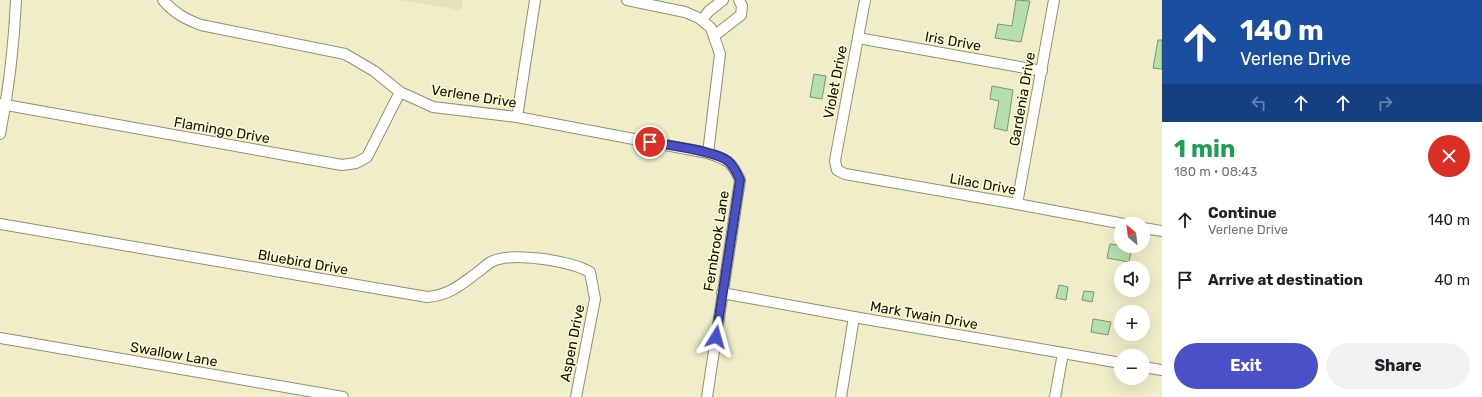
<!DOCTYPE html>
<html lang="en">
<head>
<meta charset="utf-8">
<style>
	:root { --surface:#fff; --page:#f2f2f2; --text:#202124; --muted:#757577; --accent:#4a51c7 }
	body { margin:0; font-family:Rubik,sans-serif; background:var(--page); color:var(--text); height:100vh; display:flex; flex-direction:column; font-size:15px; white-space:nowrap }
	* { box-sizing:border-box; margin:0 }
	p { font-size:13px; color:var(--muted) }
	.icon { flex:none; width:22px; height:22px; fill:none; stroke:currentColor; stroke-width:2; stroke-linecap:round; stroke-linejoin:round }
	.map { position:relative; flex:1; overflow:hidden }
	.panel { display:flex; flex-direction:column; background:var(--surface); width:320px }
	.panel>* { flex:none }
	.guide { background:#1a4fa0; color:#fff; overflow:hidden }
	.needle { width:26px; rotate:332deg }
	.fabs { position:absolute; left:1114px; top:217px; display:grid; gap:8px }
	.fabs a { display:grid; place-items:center; width:36px; height:36px; border-radius:50%; background:var(--surface); box-shadow:0 4px 16px #0002; font-size:20px }
	.pin { position:absolute; display:grid; place-items:center; width:34px; height:34px; color:#fff; margin:-17px; border:2px solid #fff; border-radius:50%; box-shadow:0 1px 4px #0007 }
	.me { position:absolute; width:44px; margin:-22px; rotate:8deg; stroke-linejoin:round; filter:drop-shadow(0 0 3px #0008) }
	.turn { display:flex; align-items:center; gap:14px; height:84px; padding:0 12px; font-size:18px }
	.turn .icon { width:52px; height:52px; stroke-width:2.5 }
	.turn b { display:block; font-size:28px; line-height:34px }
	.lanes { display:flex; align-items:center; height:38px; padding:0 12px; background:#0003; justify-content:center; gap:20px; direction:ltr }
	.lanes .off { opacity:.35 }
	.round { display:grid; place-items:center; flex:none; width:42px; height:42px; border-radius:21px; background:var(--page) }
	.headline { display:flex; align-items:center; justify-content:space-between; height:68px; padding:0 12px }
	h1 { font-size:24px; font-weight:700; line-height:30px; color:#1e9e55 }
	.action { display:flex; gap:8px; margin-top:auto; padding:8px 12px }
	.action a { flex:1; height:46px; border-radius:24px; background:var(--accent); color:#fff; font-size:16px; font-weight:700; line-height:46px; text-align:center }
	.action a+a { background:var(--page); color:var(--text) }
	ul { padding:0; list-style:none }
	li { display:flex; align-items:center; gap:12px; height:60px; padding:0 12px }
	li div { flex:1 }
	li b { display:block; font-size:15px }
	li em { font-style:normal }
	main { display:flex; flex:1; min-height:0 }
	.map>svg:first-child { display:block }
	.built { fill:#e4e2b6 }
	.building { fill:#b4e0ab; stroke:#7d9378 }
	.lines { fill:none; stroke-linecap:round; stroke-linejoin:round }
	.street-casing { stroke:#91906e; stroke-width:12 }
	.street { stroke:#fff; stroke-width:10 }
	.route-casing { stroke:#303581; stroke-width:10 }
	.route { stroke:#4a51c7; stroke-width:7 }
	.labels { text-anchor:middle; stroke-width:3; stroke-linejoin:round; paint-order:stroke }
	.street-label { font-size:14px; fill:#111004; stroke:#fcfcd6 }
</style>
</head>
<body>
<main>
<div class="map">
<svg width="1162" height="397" viewBox="0 0 1162 397">
	<rect width="100%" height="100%" fill="#efeec9"/>
	<!-- built -->
	<path class="built" d="M400,0H463L461,10Z"/>
	<!-- building -->
	<g class="building">
		<path d="M1016,0L1030,1L1021,42L995,38L998,24L1012,26Z"/>
		<path d="M1158,40H1162V69L1153,68Z"/>
		<path d="M814,74L826,76L822,99L810,97Z"/>
		<path d="M992,86L1013,90L1007,131L994,128L999,101L990,99Z"/>
		<path d="M1110,244L1132,247L1129,262L1107,258Z"/>
		<path d="M1059,285L1068,287L1066,300L1056,298Z"/>
		<path d="M1084,291L1094,292L1092,302L1082,300Z"/>
		<path d="M1093,319L1111,322L1108,335L1091,332Z"/>
	</g>
	<g class="lines">
		<defs>
			<g id="street">
				<path d="M163,0C174,13 185,19 201,25L345,54L374,71L400,92L433,107L517,117L708,153C727,160 731,160 740,180L707,397"/>
				<path d="M627,0L685,12L699,18L711,28L720,54L708,153"/>
				<path d="M865,0L836,155L835,161L837,170L845,174L1017,204L1124,224"/>
				<path d="M702,20L709,11L723,0"/>
				<path d="M714,36L741,15L742,6L739,0"/>
				<path d="M858,38L1042,71"/>
				<path d="M0,104L342,165L356,163L367,157L400,92"/>
				<path d="M517,117L535,0"/>
				<path d="M0,134C9,89 14,45 16,0"/>
				<path d="M1017,204L1054,0"/>
				<path d="M0,224L427,297C450,295 460,285 478,272C482,269 486,265 491,262C512,251 570,261 590,272L595,299L576,397"/>
				<path d="M1143,228L1162,231"/>
				<path d="M722,293L854,317L1121,363"/>
				<path d="M0,338L343,397"/>
				<path d="M1143,367L1162,370"/>
				<path d="M841,397L854,317"/>
				<path d="M1055,397L1063,353"/>
			</g>
		</defs>
		<!-- street casing -->
		<use href="#street" class="street-casing"/>
		<!-- street -->
		<use href="#street" class="street"/>
	</g>
	<g class="lines">
		<defs>
			<path id="route" d="M650,142C668,145 715,151 728,161C734,166 737,173 740,180L716,337"/>
		</defs>
		<!-- route casing -->
		<use href="#route" class="route-casing"/>
		<!-- route -->
		<use href="#route" class="route"/>
	</g>
	<g class="labels">
		<!-- street labels -->
		<g class="street-label">
			<text transform="translate(953 41) rotate(10)" y="5">Iris Drive</text>
			<text transform="translate(835 82) rotate(-79)" y="5">Violet Drive</text>
			<text transform="translate(474 96) rotate(9)" y="5">Verlene Drive</text>
			<text transform="translate(1022 99) rotate(-80)" y="5">Gardenia Drive</text>
			<text transform="translate(222 130) rotate(10)" y="5">Flamingo Drive</text>
			<text transform="translate(983 184) rotate(10)" y="5">Lilac Drive</text>
			<text transform="translate(716 241) rotate(-81)" y="5">Fernbrook Lane</text>
			<text transform="translate(303 262) rotate(10)" y="5">Bluebird Drive</text>
			<text transform="translate(924 315) rotate(10)" y="5">Mark Twain Drive</text>
			<text transform="translate(572 343) rotate(-79)" y="5">Aspen Drive</text>
			<text transform="translate(174 354) rotate(10)" y="5">Swallow Lane</text>
		</g>
	</g>
</svg>
<div class="fabs">
<a><svg class="needle" viewBox="-14 -14 28 28"><path d="M0-13l5 13h-10z" fill="#e53935"/><path d="M0 13l5-13h-10z" fill="#757577"/></svg></a>
<a><svg class="icon" aria-label="sound" viewBox="0 0 24 24"><path d="M4 9h4l5-4v14l-5-4H4zM17 9q2 3 0 6"/></svg></a>
<a>+</a>
<a>−</a>
</div>
<div class="pin" style="left:650px;top:142px;background:#d93025"><svg class="icon" aria-label="arrive" viewBox="0 0 24 24"><path d="M6 21V4h12l-3 4 3 4H6"/></svg></div>
<svg class="me" style="left:716px;top:337px" viewBox="-20 -20 40 40"><path d="M0-17L14 15 0 8-14 15z" fill="#4a51c7" stroke="#fff" stroke-width="4"/></svg>
</div>
<section class="panel">
<div class="guide">
<div class="turn"><svg class="icon" aria-label="ahead" viewBox="0 0 24 24"><path d="M12 20V5M6 11l6-6 6 6"/></svg><div><b>140 m</b>Verlene Drive</div></div>
<div class="lanes"><svg class="icon off" aria-label="left" viewBox="0 0 24 24"><path d="M17 20v-9H6M10 6l-5 5 5 5"/></svg><svg class="icon" aria-label="ahead" viewBox="0 0 24 24"><path d="M12 20V5M6 11l6-6 6 6"/></svg><svg class="icon" aria-label="ahead" viewBox="0 0 24 24"><path d="M12 20V5M6 11l6-6 6 6"/></svg><svg class="icon off" aria-label="right" viewBox="0 0 24 24"><path d="M7 20v-9h11M14 6l5 5-5 5"/></svg></div>
</div>
<div class="headline"><div><h1>1 min</h1><p>180 m · 08:43</p></div><a class="round" style="background:#d93025;color:#fff"><svg class="icon" aria-label="close" viewBox="0 0 24 24"><path d="M6 6l12 12M18 6L6 18"/></svg></a></div>
<ul>
<li><svg class="icon" aria-label="ahead" viewBox="0 0 24 24"><path d="M12 20V5M6 11l6-6 6 6"/></svg><div><b>Continue</b><p>Verlene Drive</p></div><em>140 m</em></li>
<li><svg class="icon" aria-label="arrive" viewBox="0 0 24 24"><path d="M6 21V4h12l-3 4 3 4H6"/></svg><div><b>Arrive at destination</b></div><em>40 m</em></li>
</ul>
<div class="action"><a>Exit</a><a>Share</a></div>
</section>
</main>
</body>
</html>
